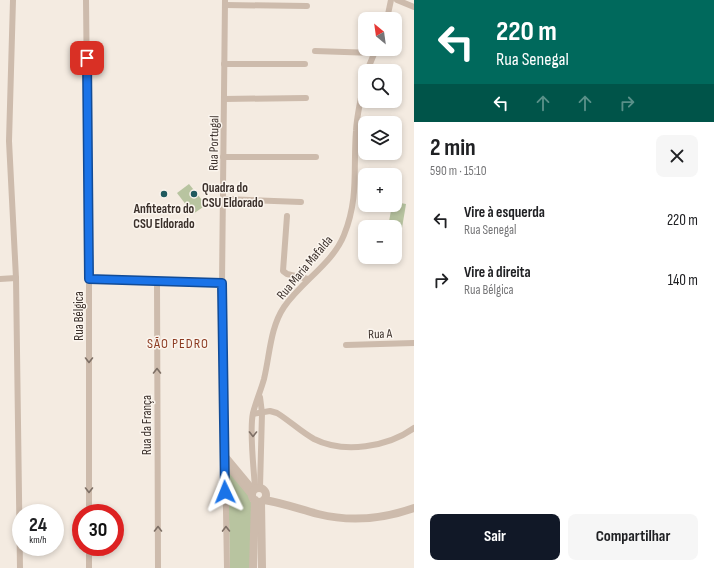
<!DOCTYPE html>
<html lang="pt">
<head>
<meta charset="utf-8">
<style>
	:root { --surface:#fff; --page:#f6f6f6; --text:#202124; --muted:#757577; --accent:#111827 }
	body { margin:0; font-family:"Sofia Sans Condensed",sans-serif; background:var(--page); color:var(--text); height:100vh; display:flex; flex-direction:column; font-size:15px; white-space:nowrap }
	* { box-sizing:border-box; margin:0 }
	p { font-size:13px; color:var(--muted) }
	.icon { flex:none; width:22px; height:22px; fill:none; stroke:currentColor; stroke-width:2; stroke-linecap:round; stroke-linejoin:round }
	.map { position:relative; flex:1; overflow:hidden }
	.panel { display:flex; flex-direction:column; background:var(--surface); width:300px }
	.panel>* { flex:none }
	.hud { background:#00695c; color:#fff; overflow:hidden }
	.needle { width:26px; rotate:331deg }
	.fabs { position:absolute; left:358px; top:12px; display:grid; gap:8px }
	.fabs a { display:grid; place-items:center; width:44px; height:44px; border-radius:8px; background:var(--surface); box-shadow:0 2px 6px #0003; font-size:20px }
	.speed { position:absolute; left:12px; top:504px; display:flex; gap:8px; font-size:20px; font-weight:700; text-align:center }
	.speed>* { display:grid; place-content:center; width:52px; height:52px; border-radius:50%; background:var(--surface); box-shadow:0 2px 6px #0003; line-height:1 }
	.speed small { font-size:10px; font-weight:400 }
	.speed .limit { border:6px solid #d22; background:#fff; color:#111 }
	.pin { position:absolute; display:grid; place-items:center; width:34px; height:34px; color:#fff; margin:-17px; border-radius:8px; box-shadow:0 2px 6px #0006 }
	.me { position:absolute; width:44px; margin:-22px; rotate:358deg; stroke-linejoin:round; filter:drop-shadow(0 0 3px #0008) }
	.turn { display:flex; align-items:center; gap:14px; height:84px; padding:0 16px; font-size:18px }
	.turn .icon { width:52px; height:52px; stroke-width:2.5 }
	.turn b { display:block; font-size:28px; line-height:34px }
	.lanes { display:flex; align-items:center; height:38px; padding:0 16px; background:#0003; justify-content:center; gap:20px; direction:ltr }
	.lanes .off { opacity:.35 }
	.round { display:grid; place-items:center; flex:none; width:42px; height:42px; border-radius:8px; background:var(--page) }
	.head { display:flex; align-items:center; justify-content:space-between; height:68px; padding:0 16px }
	h1 { font-size:24px; font-weight:700; line-height:30px }
	.action { display:flex; gap:8px; margin-top:auto; padding:8px 16px }
	.action a { flex:1; height:46px; border-radius:8px; background:var(--accent); color:#fff; font-size:16px; font-weight:700; line-height:46px; text-align:center }
	.action a+a { background:var(--page); color:var(--text) }
	ul { padding:0; list-style:none }
	li { display:flex; align-items:center; gap:12px; height:60px; padding:0 16px }
	li div { flex:1 }
	li b { display:block; font-size:15px }
	li em { font-style:normal }
	main { display:flex; flex:1; min-height:0 }
	.map>svg:first-child { display:block }
	.green { fill:#b8c4a0 }
	.lines { fill:none; stroke-linecap:round; stroke-linejoin:round }
	.minor { stroke:#cdbbac; stroke-width:6 }
	.tertiary { stroke:#cdbbac; stroke-width:8 }
	.oneway { stroke:#7d6f65 }
	.route-casing { stroke:#114b97; stroke-width:10 }
	.route { stroke:#1a73e8; stroke-width:7 }
	.poi-dot { fill:#1f5a5e; stroke:#fbf5ee; stroke-width:1.5 }
	.labels { text-anchor:middle; stroke-width:3; stroke-linejoin:round; paint-order:stroke }
	.street-label { font-size:13px; fill:#3b302b; stroke:#fbf5ee }
	.poi-label { font-size:13px; font-weight:bold; fill:#3b302b; stroke:#fbf5ee; text-anchor:start }
	.neighbourhood-label { font-size:14px; letter-spacing:1px; fill:#8c3b22; stroke:#fbf5ee }
</style>
</head>
<body>
<main>
<div class="map">
<svg width="414" height="568" viewBox="0 0 414 568">
	<rect width="100%" height="100%" fill="#f4ebe1"/>
	<!-- green -->
	<g class="green">
		<path d="M189,184L206,205L193,214L177,193Z"/>
		<path d="M395,202L406,204L401,234L395,233V227H388L392,205H395Z"/>
		<path d="M228,470L247,492L251,502V568H230Z"/>
	</g>
	<g class="lines">
		<!-- minor -->
		<g class="minor">
			<path d="M13,0L9,141L16,278L20,568"/>
			<path d="M86,0L89,279V513"/>
			<path d="M225,0L222,283L227,568"/>
			<path d="M397,0L414,7"/>
			<path d="M225,5L307,6"/>
			<path d="M387,19L391,0"/>
			<path d="M315,51L374,53"/>
			<path d="M224,64H305"/>
			<path d="M367,71L376,49"/>
			<path d="M224,99L306,98"/>
			<path d="M223,157H316"/>
			<path d="M223,199L301,202"/>
			<path d="M287,216L283,271L287,274L308,279"/>
			<path d="M0,279L16,278"/>
			<path d="M89,279L222,283"/>
			<path d="M157,281L158,568"/>
			<path d="M346,345L414,343"/>
			<path d="M260,397L262,413L260,487"/>
			<path d="M253,414L270,411L277,413C290,421 301,432 314,439C344,454 388,447 414,428"/>
			<path d="M224,454L254,490"/>
			<path d="M224,462L252,496"/>
			<path d="M255,489C254,469 249,431 253,413C256,401 261,390 264,379C270,354 270,328 284,307C302,281 333,263 344,235C359,198 353,169 356,131C357,113 361,97 365,80"/>
			<path d="M89,568V547"/>
		</g>
		<!-- tertiary -->
		<g class="tertiary">
			<circle cx="259" cy="495" r="7"/>
			<path d="M264,500C283,503 299,509 318,514C350,522 383,519 414,508"/>
			<path d="M261,502L262,568"/>
			<path d="M253,568L255,500"/>
		</g>
	</g>
	<!-- one-way arrows -->
	<defs><path id="oneway-chevron" d="M-2-3.5L2.5 0L-2 3.5" fill="none" stroke-width="1.6" stroke-linecap="round" stroke-linejoin="round"/></defs>
	<g class="oneway">
		<use href="#oneway-chevron" transform="translate(89 360) rotate(90)"/>
		<use href="#oneway-chevron" transform="translate(157 371) rotate(-90)"/>
		<use href="#oneway-chevron" transform="translate(253 434) rotate(90)"/>
		<use href="#oneway-chevron" transform="translate(89 490) rotate(90)"/>
		<use href="#oneway-chevron" transform="translate(158 529) rotate(-90)"/>
		<use href="#oneway-chevron" transform="translate(226 529) rotate(-91)"/>
	</g>
	<g class="lines">
		<defs>
			<path id="route" d="M87,58L89,279L222,283L225,492"/>
		</defs>
		<!-- route casing -->
		<use href="#route" class="route-casing"/>
		<!-- route -->
		<use href="#route" class="route"/>
	</g>
	<!-- markers -->
	<g class="poi-dot">
		<circle cx="164" cy="194" r="4"/>
		<circle cx="194" cy="194" r="4"/>
	</g>
	<g class="labels">
		<!-- street labels -->
		<g class="street-label">
			<text transform="translate(213 143) rotate(-89)" y="5">Rua Portugal</text>
			<text transform="translate(304 267) rotate(-50)" y="5">Rua Maria Mafalda</text>
			<text transform="translate(78 316) rotate(-90)" y="5">Rua Bélgica</text>
			<text transform="translate(380 333) rotate(-2)" y="5">Rua A</text>
			<text transform="translate(146 425) rotate(-90)" y="5">Rua da França</text>
		</g>
		<!-- poi labels -->
		<g class="poi-label">
			<text x="202" y="192">Quadra do<tspan x="202" dy="15">CSU Eldorado</tspan></text>
			<text x="164" y="213" text-anchor="middle">Anfiteatro do<tspan x="164" dy="15">CSU Eldorado</tspan></text>
		</g>
		<!-- neighbourhood labels -->
		<g class="neighbourhood-label">
			<text x="178" y="348">SÃO PEDRO</text>
		</g>
	</g>
</svg>
<div class="fabs">
<a><svg class="needle" viewBox="-14 -14 28 28"><path d="M0-13l5 13h-10z" fill="#e53935"/><path d="M0 13l5-13h-10z" fill="#757577"/></svg></a>
<a><svg class="icon" aria-label="search" viewBox="0 0 24 24"><circle cx="10" cy="10" r="6"/><path d="M15 15l6 6"/></svg></a>
<a><svg class="icon" aria-label="layers" viewBox="0 0 24 24"><path d="M12 4l9 5-9 5-9-5zM3 14l9 5 9-5"/></svg></a>
<a>+</a>
<a>−</a>
</div>
<div class="speed"><div>24<small>km/h</small></div><div class="limit">30</div></div>
<div class="pin" style="left:87px;top:58px;background:#d93025"><svg class="icon" aria-label="arrive" viewBox="0 0 24 24"><path d="M6 21V4h12l-3 4 3 4H6"/></svg></div>
<svg class="me" style="left:225px;top:492px" viewBox="-20 -20 40 40"><path d="M0-17L14 15 0 8-14 15z" fill="#1a73e8" stroke="#fff" stroke-width="4"/></svg>
</div>
<section class="panel">
<div class="hud">
<div class="turn"><svg class="icon" aria-label="left" viewBox="0 0 24 24"><path d="M17 20v-9H6M10 6l-5 5 5 5"/></svg><div><b>220 m</b>Rua Senegal</div></div>
<div class="lanes"><svg class="icon" aria-label="left" viewBox="0 0 24 24"><path d="M17 20v-9H6M10 6l-5 5 5 5"/></svg><svg class="icon off" aria-label="ahead" viewBox="0 0 24 24"><path d="M12 20V5M6 11l6-6 6 6"/></svg><svg class="icon off" aria-label="ahead" viewBox="0 0 24 24"><path d="M12 20V5M6 11l6-6 6 6"/></svg><svg class="icon off" aria-label="right" viewBox="0 0 24 24"><path d="M7 20v-9h11M14 6l5 5-5 5"/></svg></div>
</div>
<div class="head"><div><h1>2 min</h1><p>590 m · 15:10</p></div><a class="round"><svg class="icon" aria-label="close" viewBox="0 0 24 24"><path d="M6 6l12 12M18 6L6 18"/></svg></a></div>
<ul>
<li><svg class="icon" aria-label="left" viewBox="0 0 24 24"><path d="M17 20v-9H6M10 6l-5 5 5 5"/></svg><div><b>Vire à esquerda</b><p>Rua Senegal</p></div><em>220 m</em></li>
<li><svg class="icon" aria-label="right" viewBox="0 0 24 24"><path d="M7 20v-9h11M14 6l5 5-5 5"/></svg><div><b>Vire à direita</b><p>Rua Bélgica</p></div><em>140 m</em></li>
</ul>
<div class="action"><a>Sair</a><a>Compartilhar</a></div>
</section>
</main>
</body>
</html>
